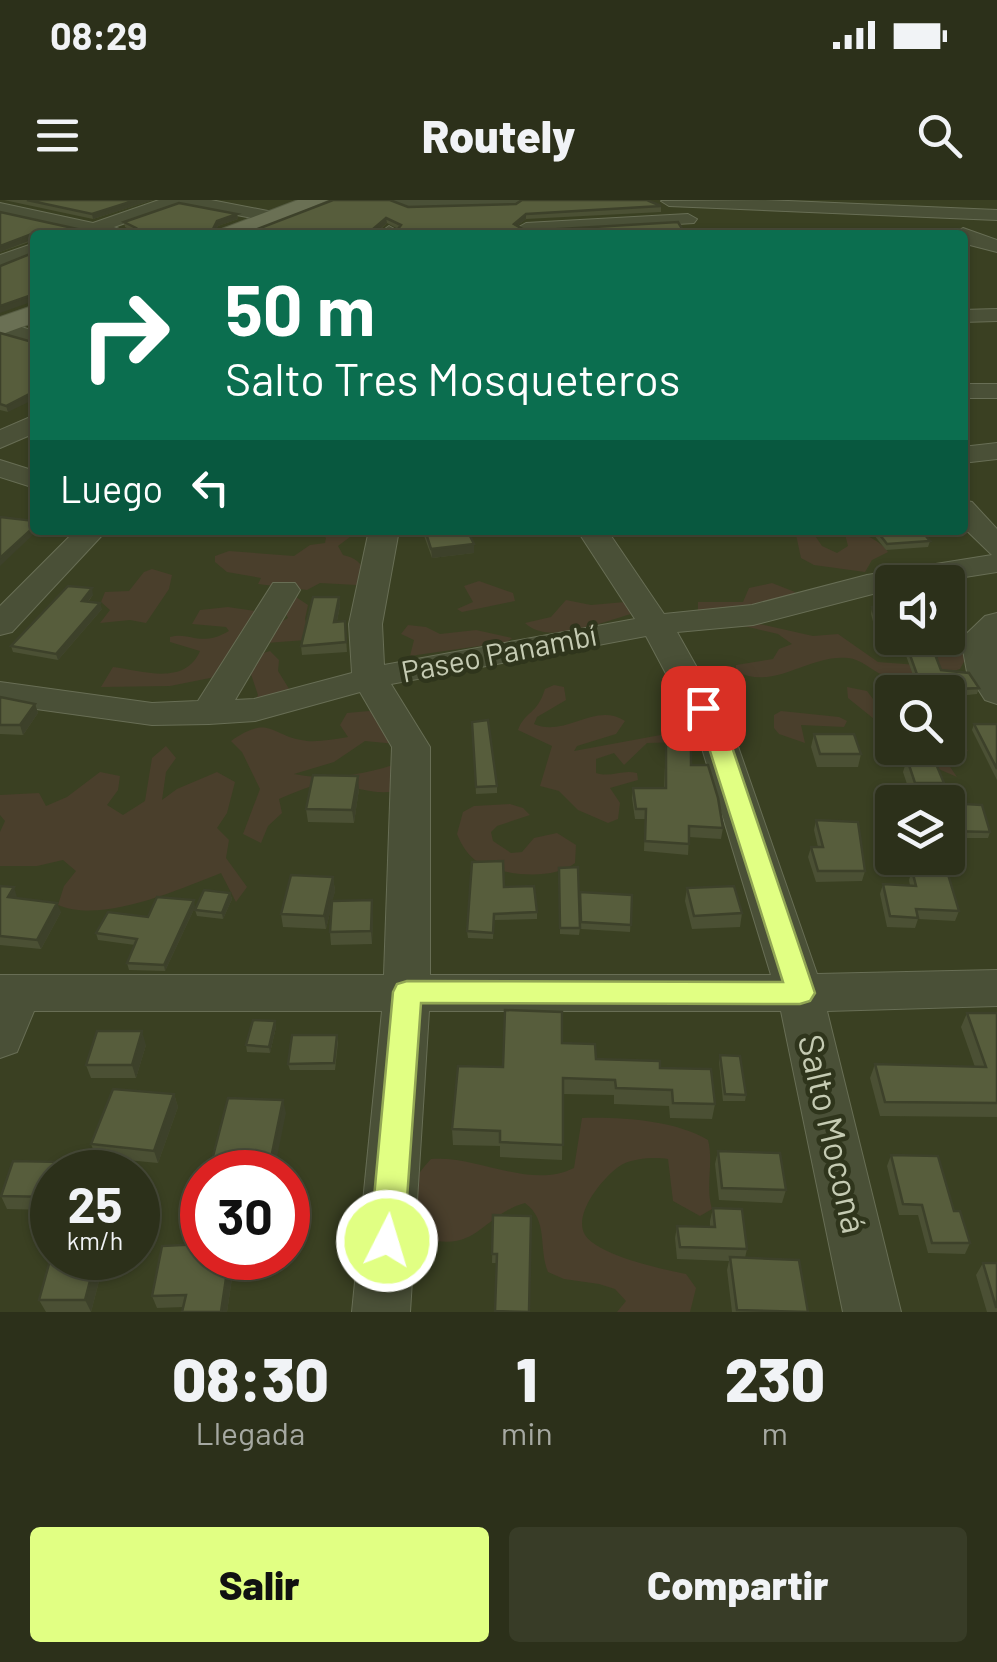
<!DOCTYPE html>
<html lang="es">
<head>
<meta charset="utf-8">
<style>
	:root { --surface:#2c301a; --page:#383c27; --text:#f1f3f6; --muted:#a6a9a2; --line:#484b39; --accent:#e1ff83 }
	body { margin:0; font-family:Barlow,sans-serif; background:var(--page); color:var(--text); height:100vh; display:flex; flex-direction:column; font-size:38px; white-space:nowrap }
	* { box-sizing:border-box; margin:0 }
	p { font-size:32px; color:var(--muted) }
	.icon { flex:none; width:55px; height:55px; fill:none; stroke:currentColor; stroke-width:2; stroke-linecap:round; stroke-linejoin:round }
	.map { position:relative; height:1112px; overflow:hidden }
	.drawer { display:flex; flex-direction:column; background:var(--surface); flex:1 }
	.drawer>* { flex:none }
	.guide { position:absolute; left:30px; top:30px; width:938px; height:305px; border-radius:10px; box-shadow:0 2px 8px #0004,0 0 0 2px var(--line); background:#0b6e4f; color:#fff; overflow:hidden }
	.tools { position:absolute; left:875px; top:365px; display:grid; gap:20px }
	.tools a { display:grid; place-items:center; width:90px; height:90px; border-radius:10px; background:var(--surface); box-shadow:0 2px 8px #0004,0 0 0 2px var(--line); font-size:50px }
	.speed { position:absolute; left:30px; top:950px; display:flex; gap:20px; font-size:50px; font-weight:700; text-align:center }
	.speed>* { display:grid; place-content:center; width:130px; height:130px; border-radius:50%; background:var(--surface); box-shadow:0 2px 8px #0004,0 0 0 2px var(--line); line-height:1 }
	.speed small { font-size:25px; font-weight:400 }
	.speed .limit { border:15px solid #d22; background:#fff; color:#111 }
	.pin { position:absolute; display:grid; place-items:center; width:85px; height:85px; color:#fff; margin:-42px; border-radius:20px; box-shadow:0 5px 15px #0006 }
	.me { position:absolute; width:110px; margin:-55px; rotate:5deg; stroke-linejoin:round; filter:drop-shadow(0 0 8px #0008) }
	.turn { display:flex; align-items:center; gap:35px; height:210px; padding:0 30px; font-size:45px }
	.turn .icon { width:130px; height:130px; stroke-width:2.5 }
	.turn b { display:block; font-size:70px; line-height:85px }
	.then { display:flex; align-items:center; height:95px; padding:0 30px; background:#0003; gap:20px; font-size:38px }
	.eta { display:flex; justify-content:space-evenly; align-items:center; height:170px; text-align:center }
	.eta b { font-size:60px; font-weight:800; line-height:70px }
	.cta { display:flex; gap:20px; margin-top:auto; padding:20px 30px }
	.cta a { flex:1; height:115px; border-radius:10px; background:var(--accent); color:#111; font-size:40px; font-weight:800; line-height:115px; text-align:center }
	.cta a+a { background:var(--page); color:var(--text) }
	.status { display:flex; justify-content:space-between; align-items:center; height:70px; padding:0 50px; background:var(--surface); direction:ltr }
	.status svg { height:28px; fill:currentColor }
	header { display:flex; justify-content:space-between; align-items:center; height:130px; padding:0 30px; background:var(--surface); font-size:45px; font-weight:800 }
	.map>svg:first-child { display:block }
	.green { fill:#4a3f2c }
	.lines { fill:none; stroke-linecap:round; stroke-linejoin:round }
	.minor-casing { stroke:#686e55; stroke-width:2 }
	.major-casing { stroke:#565c43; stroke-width:2 }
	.minor { fill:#4a5037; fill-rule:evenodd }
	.major { fill:#6a7054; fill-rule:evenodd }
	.wall { fill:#4b5034; fill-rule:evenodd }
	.shaded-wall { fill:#3d412a }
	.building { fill:#575d3c; stroke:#3d412a; stroke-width:2.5; fill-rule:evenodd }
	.route { fill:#e1ff83; stroke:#92a655; stroke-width:2.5 }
	.labels { text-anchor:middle; stroke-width:9; stroke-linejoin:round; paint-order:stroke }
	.street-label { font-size:30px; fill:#c5cbb3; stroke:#2f351c }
	.near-street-label { font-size:35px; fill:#c5cbb3; stroke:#2f351c }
</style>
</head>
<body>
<div class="status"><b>08:29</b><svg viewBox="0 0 49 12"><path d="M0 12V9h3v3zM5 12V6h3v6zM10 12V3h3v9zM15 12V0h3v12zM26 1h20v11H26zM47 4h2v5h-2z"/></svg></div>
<header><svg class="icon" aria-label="menu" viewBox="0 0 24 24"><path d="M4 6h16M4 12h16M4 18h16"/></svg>Routely<svg class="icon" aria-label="search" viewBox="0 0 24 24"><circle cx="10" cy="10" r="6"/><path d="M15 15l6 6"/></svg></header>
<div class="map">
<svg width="997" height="1112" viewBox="0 0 997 1112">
	<rect width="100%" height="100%" fill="#3a4022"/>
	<!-- green -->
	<g class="green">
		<path d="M319,330H359L338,346L343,355C361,359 369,370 357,385L320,383L307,390L258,384L261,378L227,372L215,362V356L229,351L294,356L310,345L325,343L326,338Z"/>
		<path d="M795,330H811L822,346L837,353L848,346L844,330C858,330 880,340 888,352L872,360L865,372L814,365L801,358Z"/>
		<path d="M152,369L172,375L169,389L146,423L130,420L100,423L110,410L101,402L105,392L129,391L144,372Z"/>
		<path d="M479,381L513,393L515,401L462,412L457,409L473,402L464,386Z"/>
		<path d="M772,383L795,392L793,396L746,410L698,413V402H743L749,388Z"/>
		<path d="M293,395L308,405L305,419L310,435L306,440L266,443L268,429L288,418L283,408Z"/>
		<path d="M566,400L591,405L625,402L635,413C605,420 550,447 525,423L551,417Z"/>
		<path d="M228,407L255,411L246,443L222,461L226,466L220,476L170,486L101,487L113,467C143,471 185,486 200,451L170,442V437C190,431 200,448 229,431L226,427L192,424L200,410Z"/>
		<path d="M746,421L813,436L838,434L878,462L918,465L936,460L952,431L962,432C973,448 969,453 960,469C943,474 900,482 883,475C871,470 861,459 848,458C808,454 774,492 736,471V465L773,459L779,449L792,444L778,434L740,425Z"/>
		<path d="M408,425L426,427L440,434L476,430L512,438L507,442L410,456L414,440L401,434Z"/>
		<path d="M270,451L279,460L278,471L291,492L254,501L258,495L250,471L260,454Z"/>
		<path d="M554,485L564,487L566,500L537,517L534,524C565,538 595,501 625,521L616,534L577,546L574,551L693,529L697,536L681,542L647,543L624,565L614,553L596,559V573C611,578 622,569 637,573L638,580L610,588L620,603L618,619L608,623L578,610L559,591L540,586L552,546L518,530C525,511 537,515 545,489Z"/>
		<path d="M847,487L867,491L882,511L892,517V548H948V535L964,544L968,551L950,556L946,561L957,577L934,567L888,561L883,552L884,527L848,498Z"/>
		<path d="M391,509L396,544L365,541L334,562L294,574C329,582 371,573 405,561L400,590C372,598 348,581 319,585C305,587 291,594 279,599L282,613L268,626L261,643L243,634L260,589L242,552L231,541C271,513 270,537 307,541C320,542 335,539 348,537L340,525L347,513Z"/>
		<path d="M781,511L839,517L847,521L844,527L801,525L805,543L779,534L774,528V515Z"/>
		<path d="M166,546L176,558L166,572L162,600L177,589L217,572L235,582L227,613L217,628L229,640L226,658L247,687L236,702L221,673C177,690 102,724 58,705L64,686L76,671L63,660L37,666H0V632L5,621L0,615V595L39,593L46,606L67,597L100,572L120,576L118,590L107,605L123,615L145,601L152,558Z"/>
		<path d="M510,604L523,608L530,615L497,626L491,632L493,641L511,653L522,652L534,638L557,633L576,645L575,663C553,681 498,676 475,660C467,654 461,644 457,634L463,612L474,606Z"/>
		<path d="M582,918C621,917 674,920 708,940C714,963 705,986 712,1009L700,1016L673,1001L668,959C655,957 636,958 623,964C605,974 572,1014 585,1035C599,1056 662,1069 686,1074L696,1088L690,1112H617L626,1101L615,1089L599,1084L564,1079L548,1072C538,1047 549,1021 525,1003C482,1015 478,1054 424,1038C411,1000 401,991 431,959C478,955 529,990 574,968Z"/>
	</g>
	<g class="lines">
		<defs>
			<g id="minor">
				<path d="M159,0H211L273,12L282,17L273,22L180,4L114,27L134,35L92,34L0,13V3L93,23Z"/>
				<path d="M382,0H524L516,5C484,6 406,18 382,0Z"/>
				<path d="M765,0L997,10V20L669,6L661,1Z"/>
				<path d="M688,14L697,19L694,23L526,33L517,28L526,23Z"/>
				<path d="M389,26L398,31L395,35H377Z"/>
				<path d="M963,28L997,40V52L966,44L962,35L954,33Z"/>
				<path d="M35,43V55L0,68V55Z"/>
				<path d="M997,109V121L962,122V110Z"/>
				<path d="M0,121L35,131V145L0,134Z"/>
				<rect x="962" y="184" width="35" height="14"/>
				<path d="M35,215V233L0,248V230Z"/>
				<path d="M997,243V259L962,263V247Z"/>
				<path d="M0,260L35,271V288L0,277Z"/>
				<path d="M962,300L972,302L997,329V372L933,382H892V389L753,425L677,432L733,532L817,774L997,770V806L827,811L901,1112H843L781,811H429L410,1112H352L382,811H34L17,852L0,858V775H384L392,547L360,492L255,521L209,524L152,525L0,504V482L152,503L198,501L273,383H295L300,390L235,500L254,499L352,473L349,424L369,330H399L382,424L384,465L635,419L577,330H607L664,414L752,405L867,375L992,355L962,326ZM646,436L697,532L771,775H430V547L391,484Z"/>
				<path d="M76,330H107L12,432L0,435V406Z"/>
				<path d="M997,413V504L985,500L967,472L961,439L985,416Z"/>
			</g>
			<g id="major">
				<path d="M298,0H328L247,35H216L219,30Z"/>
				<path d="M35,105V122L0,135V117Z"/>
			</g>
		</defs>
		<!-- minor casing -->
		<use href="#minor" class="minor-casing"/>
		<!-- major casing -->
		<use href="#major" class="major-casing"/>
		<!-- minor -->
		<use href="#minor" class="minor"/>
		<!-- major -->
		<use href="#major" class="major"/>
	</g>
	<!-- wall -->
	<g class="wall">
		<path d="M4,0H153L93,19Z"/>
		<path d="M661,6V12L526,19L517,26L526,31L686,35H250V32L408,7ZM387,23L398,29L395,33H377Z"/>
		<path d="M0,12L91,32L133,33L134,32L125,27L124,22L237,14L238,19L218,26L213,35H35V40L0,52Z"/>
		<path d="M0,133L8,212L0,210Z"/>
		<path d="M422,330H467L474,344V353L432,358Z"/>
		<path d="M870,330H921L930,341L928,347L886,350Z"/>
		<path d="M93,395L88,402L102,409L58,460L13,452L11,446Z"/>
		<path d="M339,397L340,406L337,421H345L347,452L302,455L301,446Z"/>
		<path d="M872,407L892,408V438H902L901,442L878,441L871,414Z"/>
		<path d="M906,444L941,470L979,488L977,494L958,496L965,528L963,534L955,537L948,522V492H919L904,450Z"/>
		<path d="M0,497L35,504L38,513L23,535L0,534Z"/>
		<path d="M472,522L497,586V593L476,594Z"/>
		<path d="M997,523V580L972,530L974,524Z"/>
		<path d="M814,534L861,554L858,567H817L811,547Z"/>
		<path d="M666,541L723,628L721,639L689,637L688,655L644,651L645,619H635L632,598L633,588H664Z"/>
		<path d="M907,559L944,583L940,596H911L903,572Z"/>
		<path d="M359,589L354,623L308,622L306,609Z"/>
		<path d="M948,603L990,632L988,638H948Z"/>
		<path d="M816,620L865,671L862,681L816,682L808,657L811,647H818L814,630Z"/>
		<path d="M559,668L580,728L579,735L560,734Z"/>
		<path d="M912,670L959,711L955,721L918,719L915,728L887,727L880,694L883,684L910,686L909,680Z"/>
		<path d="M333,677L335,691L332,701L373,713L372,744L331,745L330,732L332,704L326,729L283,727L281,714Z"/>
		<path d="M0,686L17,697V698L61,712L41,749L0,745Z"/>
		<path d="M504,687L537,712V719L494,720L493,739L468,738L467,731Z"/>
		<path d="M687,688L742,713L740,727L692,729L685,701Z"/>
		<path d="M580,692L632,695L630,732L581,729Z"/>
		<path d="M230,693L232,699L223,719L197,716L195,710Z"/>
		<path d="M195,707L165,771L129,770L127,763L135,745L98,740L96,733L148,717Z"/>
		<path d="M967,813H997V917L880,916L870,878L875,864L975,867L961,827Z"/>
		<path d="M275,821L276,827L270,853L247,852L246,845Z"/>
		<path d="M337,835L338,842L335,870H290L288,864Z"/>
		<path d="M562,843L596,859L660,868L715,904L712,919L670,918L669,906L614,904V895L563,894L562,960L500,957V946L453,945L452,929L503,867Z"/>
		<path d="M146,845L136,878H91L86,865Z"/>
		<path d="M720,855L746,895L745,901H723L719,862Z"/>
		<path d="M174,894L178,907L158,963L96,957L91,944Z"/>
		<path d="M718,951L786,990L782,1003L719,1000L715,964Z"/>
		<path d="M891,955L954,1011L970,1043L965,1054L928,1053L918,1015H899L887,966Z"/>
		<path d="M63,962L68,972H52V1010L7,1009L1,996Z"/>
		<path d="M202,980V1012H201L197,999Z"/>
		<path d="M713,1008L747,1049L745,1058L808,1112H732L727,1070L729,1061L677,1059L675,1038L677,1026L710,1027V1021Z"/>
		<path d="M493,1015L529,1112H495L497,1063H492Z"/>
		<path d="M105,1058L91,1112H46L39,1100Z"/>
		<path d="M202,1058H235L227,1112H182L183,1107L157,1108L152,1096Z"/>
		<path d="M983,1063H997V1112H987L976,1075Z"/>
	</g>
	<!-- shaded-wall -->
	<g class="shaded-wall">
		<path d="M136,0H153L93,19L92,14Z"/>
		<path d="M237,14L238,19L218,26L213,35H201L217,21Z"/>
		<path d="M526,14V19L513,29L514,24Z"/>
		<path d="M386,18L387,23L373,35V29Z"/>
		<path d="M32,34L34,39L0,52V46Z"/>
		<path d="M32,95L34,101L0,113V106Z"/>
		<path d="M35,191V199L8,212L6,206Z"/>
		<path d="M35,326V330H38L0,366V358Z"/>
		<path d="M474,344V353L432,358L431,349Z"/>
		<path d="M92,388L93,395L83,407L82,401Z"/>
		<path d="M339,397L340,406L335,431L334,422Z"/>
		<path d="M100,403L102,409L58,460L56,454Z"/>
		<path d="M35,504L38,513L23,535L20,525Z"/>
		<path d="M965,528L963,534L955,537L957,531Z"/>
		<path d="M358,576L359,589L354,623L352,610Z"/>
		<path d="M333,677L335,691L326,729L324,716Z"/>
		<path d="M14,687L17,697L12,707L8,697Z"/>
		<path d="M230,693L232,699L223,719L222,713Z"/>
		<path d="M194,700L195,707L165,771L164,765Z"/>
		<path d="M372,700L373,713L372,744L371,731Z"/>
		<path d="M57,703L61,712L41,749L37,740Z"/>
		<path d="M275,821L276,827L270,853L269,847Z"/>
		<path d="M142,831L146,845L136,878L132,865Z"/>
		<path d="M174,894L178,907L158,963L154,951Z"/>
		<path d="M283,900L286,913L274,972L269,968Z"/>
		<path d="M63,962L68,972H60Z"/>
		<path d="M289,970L292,983L288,1005V979Z"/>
		<path d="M96,1058H105L91,1112L85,1100Z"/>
		<path d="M229,1058H235L227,1112H221Z"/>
	</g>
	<!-- building -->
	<g class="building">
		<path d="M27,0H136L92,14Z"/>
		<path d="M333,0H390L408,7L516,4L522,0H647L661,6L526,14L514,24L526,31L678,22L686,35H262L250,32ZM386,18L401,25L395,33H377L373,29Z"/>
		<path d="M179,3L237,14L217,21L212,31L201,35L35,36L32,34L0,46V12L91,32L133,33L136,28L124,22Z"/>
		<path d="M35,52V97L32,95L0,106V66Z"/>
		<path d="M0,133L32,142L35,140V191L6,206L0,204Z"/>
		<path d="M0,317L35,321V326L0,358Z"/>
		<path d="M425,330H467L474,344L431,349Z"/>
		<path d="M876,330H921L930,341L887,344Z"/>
		<path d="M68,386L92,388L82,401L100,403L56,454L11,446Z"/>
		<path d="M313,397H339L334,422L345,421L346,442L301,446Z"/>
		<path d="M872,407L892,408V435H880Z"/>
		<path d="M906,444H931L941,470L969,473L979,488L957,489L965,528L957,531L948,511V492H939L938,490L923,491Z"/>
		<path d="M0,497L35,504L20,525H0Z"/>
		<path d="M488,520L497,586L476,587L472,522Z"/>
		<path d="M974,524H997V569Z"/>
		<path d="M814,534H854L861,554H820Z"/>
		<path d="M666,541L691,542V565H708L718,598L723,628L689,626V644L645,641L646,609H636L633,588H666Z"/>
		<path d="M907,559H934L944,583H915Z"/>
		<path d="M313,575L358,576L352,610L306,609Z"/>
		<path d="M948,603L982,605L990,632L948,631Z"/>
		<path d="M816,620L858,622L865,671H818L811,647H823Z"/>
		<path d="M503,661L504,687L534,686L537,712L494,714L493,733L467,731L472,662Z"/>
		<path d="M578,667L580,728H560L559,668Z"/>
		<path d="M912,670L947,671L959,711L916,709L918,718L890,716L883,684L916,686Z"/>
		<path d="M291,675L333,677L324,716L281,714Z"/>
		<path d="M0,686L14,687L8,697L57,703L37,740L0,736Z"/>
		<path d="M734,686L742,713L694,716L687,688Z"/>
		<path d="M204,690L230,693L222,713L195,710Z"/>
		<path d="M580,692L632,695L631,725L581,722Z"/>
		<path d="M157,697L194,700L164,765L127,763L137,739L96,733L108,712L148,717Z"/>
		<path d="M372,700L371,731L330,732L332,701Z"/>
		<path d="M505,810L562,812V843L595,844L596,859L660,861V868L711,869L715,904L673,903L672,890L616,888L615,880L563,878V945L500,942V931L452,929L458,866L503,867Z"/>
		<path d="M967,813H997V903L885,902L875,864L986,867Z"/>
		<path d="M253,820L275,821L269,847L246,845Z"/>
		<path d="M97,831H142L132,865H86Z"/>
		<path d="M292,835H337L334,863L288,864Z"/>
		<path d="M720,855L740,856L746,895L725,894Z"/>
		<path d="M113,889L174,894L154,951L91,944Z"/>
		<path d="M228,898L283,900L269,968L289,970L288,979V972H205L207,964H211Z"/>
		<path d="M718,951L780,953L786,990L722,988Z"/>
		<path d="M891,955L938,956L954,1011H960L970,1043H932L922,1005L903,1004Z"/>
		<path d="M13,961L63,962L60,972H52L51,997L1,996Z"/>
		<path d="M202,980V999H197Z"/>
		<path d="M713,1008L742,1009L747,1049L680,1047L677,1026L715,1027Z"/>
		<path d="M493,1015L531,1016L529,1112L495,1111L497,1054H492Z"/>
		<path d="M202,1044V1058H229L221,1112H182L186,1095L152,1096L162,1046Z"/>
		<path d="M52,1053V1058H96L85,1100H39Z"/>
		<path d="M730,1057L799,1060L808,1112L737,1110Z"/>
		<path d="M983,1063H997V1107H996Z"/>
	</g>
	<!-- route -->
	<path class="route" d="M703,502L711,504L727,532L815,793L810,801L800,804L421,803L404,1041L399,1052L387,1057L375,1052L370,1041L393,792L397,784L407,781L783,782L704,532L692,508Z"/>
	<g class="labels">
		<!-- street labels -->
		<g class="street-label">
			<text transform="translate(499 454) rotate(-11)" y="10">Paseo Panambí</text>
		</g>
		<!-- near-street labels -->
		<g class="near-street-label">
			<text transform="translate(832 934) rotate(77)" y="12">Salto Moconá</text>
		</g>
	</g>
</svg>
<div class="tools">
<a><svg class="icon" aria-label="sound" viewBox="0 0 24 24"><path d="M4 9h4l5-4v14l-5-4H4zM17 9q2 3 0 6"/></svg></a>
<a><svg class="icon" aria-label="search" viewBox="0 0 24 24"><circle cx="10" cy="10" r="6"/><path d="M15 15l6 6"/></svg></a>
<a><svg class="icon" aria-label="layers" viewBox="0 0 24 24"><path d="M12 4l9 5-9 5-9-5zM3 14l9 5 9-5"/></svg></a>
</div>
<div class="speed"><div>25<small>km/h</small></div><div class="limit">30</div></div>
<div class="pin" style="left:703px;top:508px;background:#d93025"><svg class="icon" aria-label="arrive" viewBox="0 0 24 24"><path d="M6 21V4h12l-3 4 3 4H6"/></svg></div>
<svg class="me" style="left:387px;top:1041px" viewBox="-20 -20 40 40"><circle r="17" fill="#e1ff83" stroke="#fff" stroke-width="3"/><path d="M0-11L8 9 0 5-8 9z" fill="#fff"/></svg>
<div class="guide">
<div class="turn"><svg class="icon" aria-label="right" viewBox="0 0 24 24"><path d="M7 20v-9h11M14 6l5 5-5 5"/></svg><div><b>50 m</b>Salto Tres Mosqueteros</div></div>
<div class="then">Luego<svg class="icon" aria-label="left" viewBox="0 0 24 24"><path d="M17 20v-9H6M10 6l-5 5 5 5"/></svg></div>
</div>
</div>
<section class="drawer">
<div class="eta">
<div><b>08:30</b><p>Llegada</p></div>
<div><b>1</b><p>min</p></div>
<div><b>230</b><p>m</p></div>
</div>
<div class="cta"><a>Salir</a><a>Compartir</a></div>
</section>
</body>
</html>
